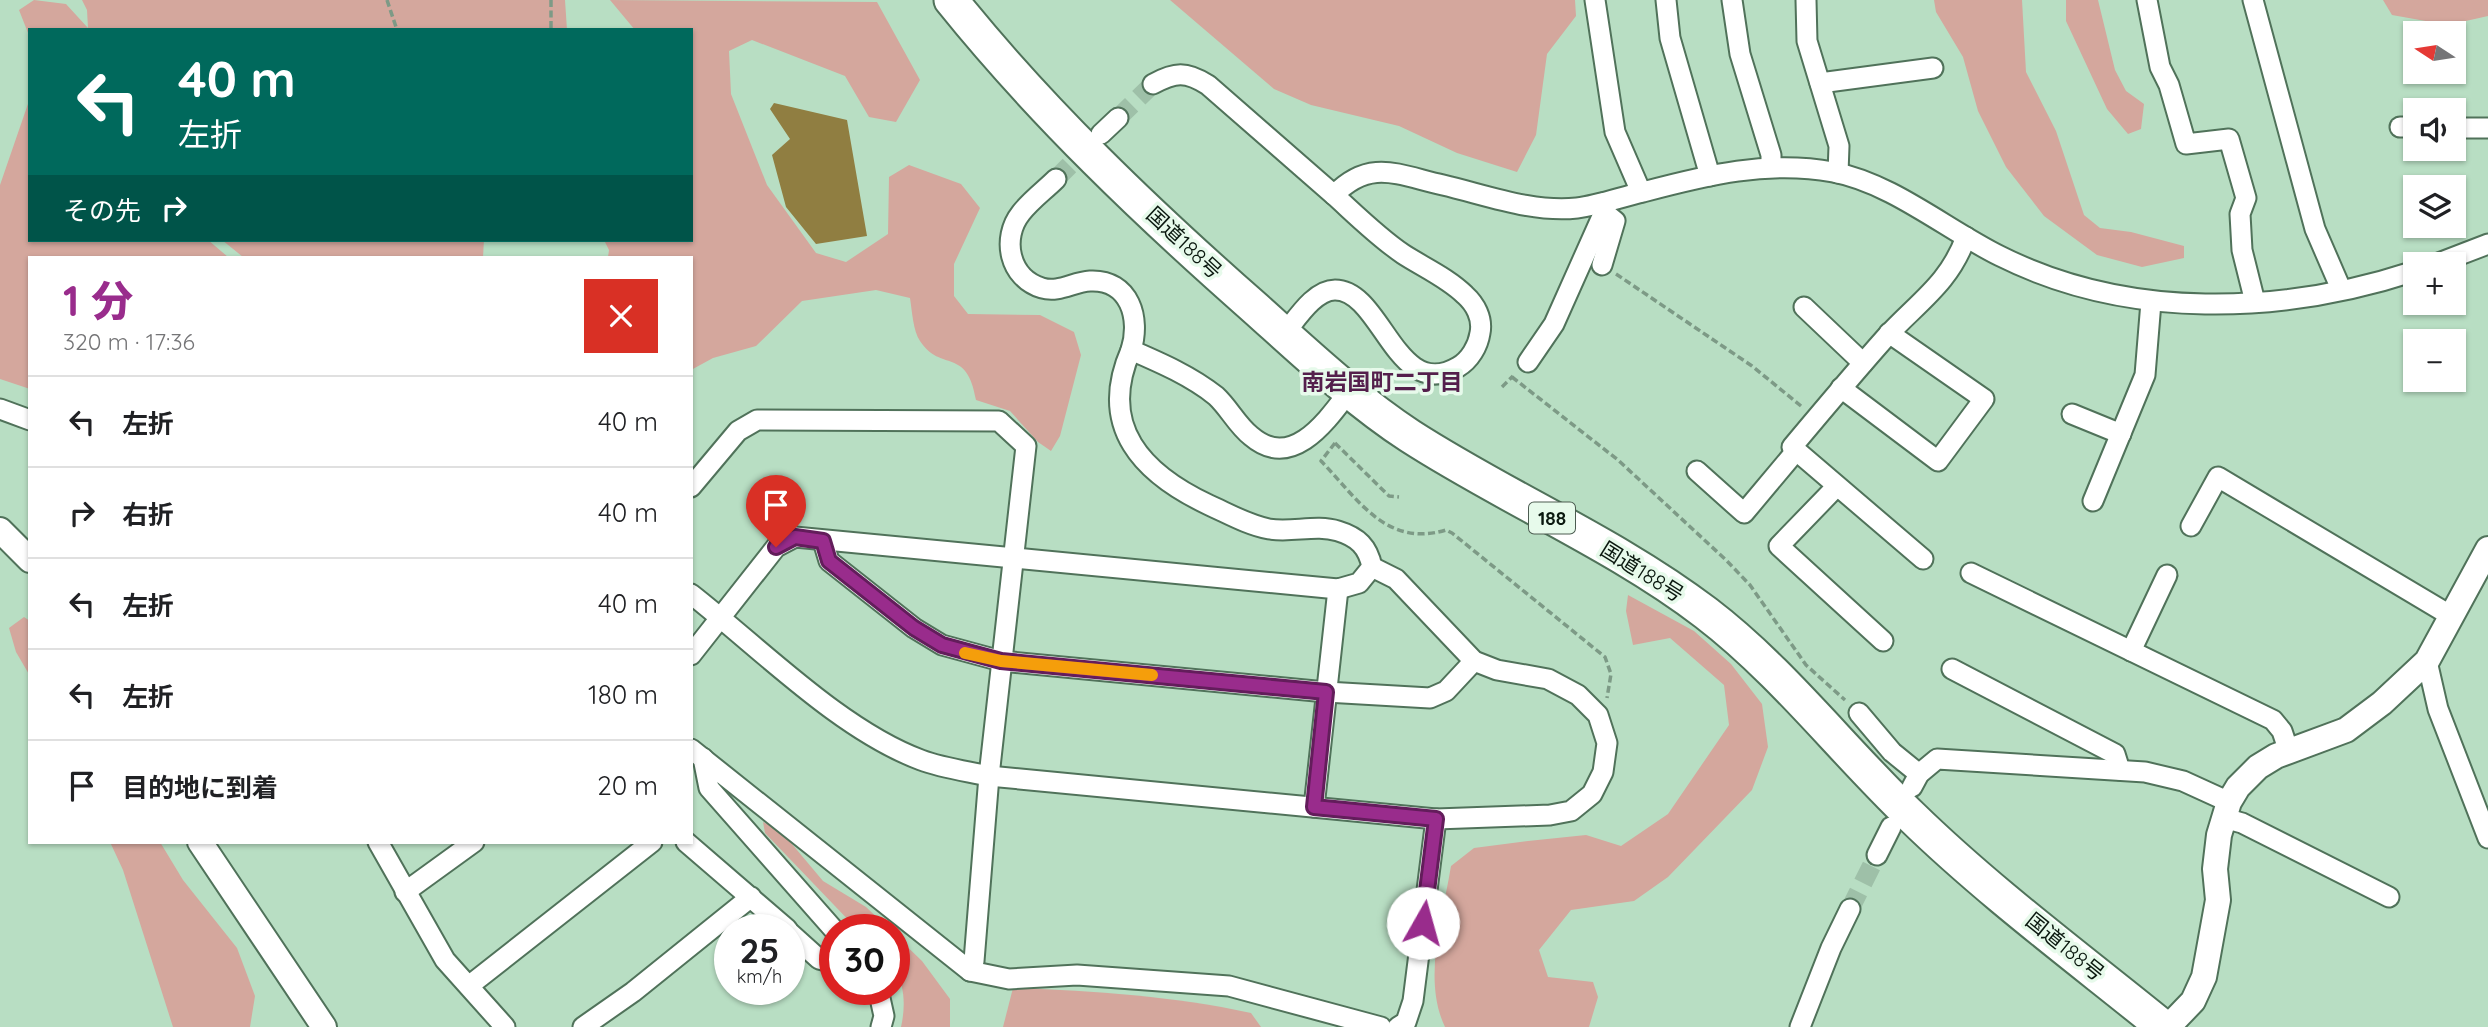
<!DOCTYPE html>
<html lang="ja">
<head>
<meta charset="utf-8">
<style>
	:root { --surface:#fff; --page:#f6f6f6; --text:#202124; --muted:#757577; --line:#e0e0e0; --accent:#992c8c }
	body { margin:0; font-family:Quicksand,"Noto Sans JP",sans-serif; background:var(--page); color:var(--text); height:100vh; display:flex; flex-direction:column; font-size:26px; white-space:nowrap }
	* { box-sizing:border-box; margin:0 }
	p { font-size:23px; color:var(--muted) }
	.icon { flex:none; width:38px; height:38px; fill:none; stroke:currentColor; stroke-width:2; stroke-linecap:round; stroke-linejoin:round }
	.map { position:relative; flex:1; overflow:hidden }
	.sheet { position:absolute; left:28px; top:256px; width:665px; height:588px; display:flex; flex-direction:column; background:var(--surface); border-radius:0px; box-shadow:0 2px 5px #0004 }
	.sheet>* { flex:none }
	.guide { position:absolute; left:28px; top:28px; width:665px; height:214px; border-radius:0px; box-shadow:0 2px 5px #0004; background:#00695c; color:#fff; overflow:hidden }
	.needle { width:46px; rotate:282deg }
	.fabs { position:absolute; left:2403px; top:21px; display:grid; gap:14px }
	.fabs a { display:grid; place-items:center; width:63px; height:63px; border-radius:0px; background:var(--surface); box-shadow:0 2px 5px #0004; font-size:35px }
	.speed { position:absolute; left:714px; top:914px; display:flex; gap:14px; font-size:35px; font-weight:700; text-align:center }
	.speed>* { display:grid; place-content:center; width:91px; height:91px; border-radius:50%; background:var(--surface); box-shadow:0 2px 5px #0004; line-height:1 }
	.speed small { font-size:18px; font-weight:400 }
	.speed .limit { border:10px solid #d22; background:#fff; color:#111 }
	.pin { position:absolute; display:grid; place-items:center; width:60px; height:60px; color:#fff; margin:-72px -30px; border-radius:50% 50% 50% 0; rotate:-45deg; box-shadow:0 0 7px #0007 }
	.pin .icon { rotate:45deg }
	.me { position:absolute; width:77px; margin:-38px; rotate:7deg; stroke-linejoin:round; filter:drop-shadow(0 0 5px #0008) }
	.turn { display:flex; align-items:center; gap:24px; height:147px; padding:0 35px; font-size:32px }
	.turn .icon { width:91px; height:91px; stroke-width:2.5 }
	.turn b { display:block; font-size:49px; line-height:60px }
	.then { display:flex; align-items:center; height:66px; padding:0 35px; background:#0003; gap:14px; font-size:26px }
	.round { display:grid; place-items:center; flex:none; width:74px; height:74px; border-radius:0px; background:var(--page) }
	.head { display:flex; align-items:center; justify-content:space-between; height:119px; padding:0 35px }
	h1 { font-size:42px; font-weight:800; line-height:52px; color:var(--accent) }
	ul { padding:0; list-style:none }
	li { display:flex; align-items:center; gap:21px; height:91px; padding:0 35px; border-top:2px solid var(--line) }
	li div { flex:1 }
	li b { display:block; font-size:26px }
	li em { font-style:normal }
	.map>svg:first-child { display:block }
	.green { fill:#d4a79d }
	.water { fill:#907e41 }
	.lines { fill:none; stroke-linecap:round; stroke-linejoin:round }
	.minor-tunnel { stroke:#9ec0a8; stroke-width:19; stroke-dasharray:19 10; stroke-linecap:butt }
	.minor-casing { stroke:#50725a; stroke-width:23 }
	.tertiary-casing { stroke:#50725a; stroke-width:28 }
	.trunk-casing { stroke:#50725a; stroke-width:37 }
	.path { stroke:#7d9a86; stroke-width:3.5; stroke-dasharray:7 3.5; stroke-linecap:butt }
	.minor { stroke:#fff; stroke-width:19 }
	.tertiary { stroke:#fff; stroke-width:24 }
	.trunk { stroke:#fff; stroke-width:33 }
	.route-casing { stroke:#631d5b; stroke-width:18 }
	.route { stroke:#992c8c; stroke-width:12 }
	.slow { stroke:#f59e0b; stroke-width:12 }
	.labels { text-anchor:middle; stroke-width:7; stroke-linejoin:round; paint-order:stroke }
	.shield { fill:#e7faeb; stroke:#4c5c51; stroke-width:2 }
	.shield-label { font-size:19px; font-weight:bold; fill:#0a180f }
	.street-label { font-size:21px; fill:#0a180f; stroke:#e7faeb }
	.neighbourhood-label { font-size:23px; font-weight:bold; fill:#541f4c; stroke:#e7faeb }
</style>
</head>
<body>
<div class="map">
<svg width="2488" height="1027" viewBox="0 0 2488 1027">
	<rect width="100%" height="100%" fill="#b8dec3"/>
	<!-- green -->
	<g class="green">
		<path d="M34,0L66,4L88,28L87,10L82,0H565L567,30H30V38L19,10Z"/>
		<path d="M610,0L877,2L920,80L896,122L869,117L845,76L752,40L729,51L731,94L767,185L816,253L846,262L888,234L889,177L909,165L961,184L980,208L954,264V296L968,314L1040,315L1074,332L1081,355L1060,436L1051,451L1038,442L1010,411L976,400C967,346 941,373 920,341C913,331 912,310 910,298L876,290L802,301L756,346L713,358L691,370V257H608L609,250L604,240H691V30H635Z"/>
		<path d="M1170,0H1575L1576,16L1547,54L1536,135L1517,172L1457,153L1399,126L1311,105L1274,89Z"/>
		<path d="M1934,0H2022L2026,72L2056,131L2084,215L2100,228L2131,232L2184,246V258L2142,267L2097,255L2044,216L2006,167L1978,111L1963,57L1936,12Z"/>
		<path d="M2066,0H2098L2115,70L2126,91L2144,104L2141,129L2128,134L2107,109L2066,21Z"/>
		<path d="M2383,0H2488V16L2448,25L2392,15Z"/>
		<path d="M30,98V240H208L228,257H30V389L0,379V185Z"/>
		<path d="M222,240H484L483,257H243Z"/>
		<path d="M1628,595L1694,631L1731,664L1762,704L1768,747L1752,790L1668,877L1634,901L1571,910L1539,950L1548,977L1593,982L1598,997L1589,1027H1445C1422,979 1443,916 1451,866L1474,848L1528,841L1586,835L1621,846L1668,814L1729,725L1724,685L1670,638L1633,645L1626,611Z"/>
		<path d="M24,617L30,621V676L16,652L9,628Z"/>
		<path d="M763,822L781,831L823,881L866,907L889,929H857L765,833Z"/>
		<path d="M110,842H160L183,880L237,948L255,996L250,1027H173L123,870Z"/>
		<path d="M894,934L922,961L950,999V1027H901C905,1010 906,984 894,971Z"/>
		<path d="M1013,988C1094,991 1171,996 1251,1013L1261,1027H1003Z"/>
	</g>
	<!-- water -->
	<path class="water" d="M774,103L847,120L867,236L816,244L786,207L772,155L790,139L770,109Z"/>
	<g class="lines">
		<!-- minor-tunnel -->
		<g class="minor-tunnel">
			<path d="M1118,118L1153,84"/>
			<path d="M1056,179L1093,142"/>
			<path d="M1850,909L1877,855"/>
		</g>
		<defs>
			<g id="minor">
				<path d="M1595,0L1615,132L1641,192"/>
				<path d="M1666,0L1670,38L1710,176"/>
				<path d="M1732,0L1740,54L1771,155V166"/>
				<path d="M1806,0L1807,41L1839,146L1838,173"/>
				<path d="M2147,0L2160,67L2169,85L2186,144L2229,139L2246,198L2240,214L2242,250L2255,302"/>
				<path d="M2253,0L2315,229L2341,289"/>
				<path d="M1820,83L1933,68"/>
				<path d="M1153,84C1175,72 1186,71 1208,85L1334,195C1370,158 1398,175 1443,185C1486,195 1533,213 1577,208C1600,205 1621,197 1643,192C1707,175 1768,160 1833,172C1892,183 1947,230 2000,256C2128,320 2281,315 2415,271"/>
				<path d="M2400,127H2415"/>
				<path d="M2454,128H2488"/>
				<path d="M1101,134L1118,118"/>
				<path d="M1056,179C1045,190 1031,200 1021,213C1001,238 1009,278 1042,288C1059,293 1073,282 1090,281C1130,279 1141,319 1131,350"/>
				<path d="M2436,264L2488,244"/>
				<path d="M1602,265L1615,221L1604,212"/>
				<path d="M1804,307L1863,363"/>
				<path d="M1284,334C1296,320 1314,290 1335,290C1382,290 1396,403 1458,367C1470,360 1478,346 1480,333C1483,318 1475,304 1465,295C1448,278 1423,267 1403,254C1378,237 1356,215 1334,195"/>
				<path d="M1528,362L1554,324L1604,212L1603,203"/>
				<path d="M1841,388L1938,461L1984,399L1889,333"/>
				<path d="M0,409L30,420"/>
				<path d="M2072,414L2121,434"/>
				<path d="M1697,471L1744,513L1796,451"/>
				<path d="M1837,486L1779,546L1883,641"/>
				<path d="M691,487L738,431L757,420L999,421L1026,446L989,776L974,961L970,971"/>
				<path d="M2093,501L2145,375L2151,302"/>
				<path d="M2191,526L2218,477L2453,617"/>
				<path d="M823,541L829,561L914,628L942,645L1001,661L1326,692L1430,698L1446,691L1474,661"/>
				<path d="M1923,559L1792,447C1823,410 1854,373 1886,337C1918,302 1949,284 1966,237"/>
				<path d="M1971,573L2273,720L2282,731L2289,752"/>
				<path d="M691,594C759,647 840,730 921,760C942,768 966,771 989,776L1436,819L1550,815L1571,811L1592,794L1603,772L1607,743L1598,715L1578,695L1548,679L1497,670L1474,661L1396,579L1372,567"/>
				<path d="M2131,651L2167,575"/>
				<path d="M691,655L776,547L795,537L1338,589L1359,583L1372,567C1368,547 1358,537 1338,531C1316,524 1292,533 1269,529C1248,525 1229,514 1209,505C1143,474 1097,427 1131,350C1161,363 1191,376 1216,396C1229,408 1237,425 1251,436C1293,472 1328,419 1351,389"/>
				<path d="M2427,661L2438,709L2488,838"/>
				<path d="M1952,669L2115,754L2120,770"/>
				<path d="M1859,713L1892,752L1919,774"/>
				<path d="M691,749L970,971L1009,979L1077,975L1229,986L1381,1027"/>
				<path d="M703,758L709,788L835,931"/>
				<path d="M1912,787L1919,774L1937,759L2145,772L2183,781L2229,802"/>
				<path d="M1314,807L1338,589"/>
				<path d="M2224,818L2242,823L2389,897"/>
				<path d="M378,842L445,960L505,1027"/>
				<path d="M686,842L787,929"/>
				<path d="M1877,855L1891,827"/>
				<path d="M405,892L474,842"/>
				<path d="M789,932L819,959L835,963"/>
				<path d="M470,985L652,842"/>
				<path d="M878,989L884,1016L881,1027"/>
				<path d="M583,1027L633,992L751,897"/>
				<path d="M1398,1027L1406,1022L1413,1001L1436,819"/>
				<path d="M1800,1027L1831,948L1850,909"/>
			</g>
			<g id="tertiary">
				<path d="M0,530L30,560"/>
				<path d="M200,842L324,1027"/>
				<path d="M2168,1027L2193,1001L2204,977L2218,900L2215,869L2219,835L2229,802L2238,787L2258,767L2276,756L2346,730L2382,703L2427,661L2488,549"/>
			</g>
			<path id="trunk" d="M951,0C1041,112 1147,213 1255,308C1303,351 1356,401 1410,436C1506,498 1614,543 1706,613C1782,671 1842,750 1911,816C1989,892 2078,958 2163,1027"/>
		</defs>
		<!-- minor casing -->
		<use href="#minor" class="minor-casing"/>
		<!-- tertiary casing -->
		<use href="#tertiary" class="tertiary-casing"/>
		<!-- trunk casing -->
		<use href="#trunk" class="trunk-casing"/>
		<!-- path -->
		<g class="path">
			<path d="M387,0L397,30"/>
			<path d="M551,0V30"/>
			<path d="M1616,274L1752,366L1801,406"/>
			<path d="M1512,377L1618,460L1726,560L1750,585L1806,665L1845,700"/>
			<path d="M1502,387L1513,376"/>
			<path d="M1335,443L1321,461C1358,499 1386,548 1446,530L1452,533L1605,657L1611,674L1607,698"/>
			<path d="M1335,443L1389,496L1399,497"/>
		</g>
		<!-- minor -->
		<use href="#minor" class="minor"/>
		<!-- tertiary -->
		<use href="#tertiary" class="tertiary"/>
		<!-- trunk -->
		<use href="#trunk" class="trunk"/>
	</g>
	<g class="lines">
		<defs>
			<path id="route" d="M776,547L795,537L823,541L829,561L914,628L942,645L1001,661L1326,692L1314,807L1436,819L1423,923"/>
		</defs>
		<!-- route casing -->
		<use href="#route" class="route-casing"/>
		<!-- route -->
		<use href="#route" class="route"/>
		<!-- slow -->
		<path class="slow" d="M965,653L1001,661L1152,675"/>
	</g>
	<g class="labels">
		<!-- shield labels -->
		<rect class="shield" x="1529" y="502.5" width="46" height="31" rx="5"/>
		<g class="shield-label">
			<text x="1552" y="525">188</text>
		</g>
		<!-- street labels -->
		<g class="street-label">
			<text transform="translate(1184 243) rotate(43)" y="7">国道188号</text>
			<text transform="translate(1642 572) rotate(32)" y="7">国道188号</text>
			<text transform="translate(2065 947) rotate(39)" y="7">国道188号</text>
		</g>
		<!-- neighbourhood labels -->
		<g class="neighbourhood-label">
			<text x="1382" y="390">南岩国町二丁目</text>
		</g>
	</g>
</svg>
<div class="fabs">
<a><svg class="needle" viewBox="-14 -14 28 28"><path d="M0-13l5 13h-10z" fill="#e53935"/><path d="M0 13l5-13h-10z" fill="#757577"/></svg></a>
<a><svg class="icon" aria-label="sound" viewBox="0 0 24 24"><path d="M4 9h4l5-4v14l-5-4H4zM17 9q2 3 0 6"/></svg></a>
<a><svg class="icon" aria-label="layers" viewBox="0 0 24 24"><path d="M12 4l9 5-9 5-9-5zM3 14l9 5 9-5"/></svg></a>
<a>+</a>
<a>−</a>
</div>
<div class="speed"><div>25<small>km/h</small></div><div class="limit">30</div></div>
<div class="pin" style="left:776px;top:547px;background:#d93025"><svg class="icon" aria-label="arrive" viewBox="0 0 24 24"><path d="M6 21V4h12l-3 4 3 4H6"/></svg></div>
<svg class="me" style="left:1423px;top:923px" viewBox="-20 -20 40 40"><circle r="19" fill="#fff"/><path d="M0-13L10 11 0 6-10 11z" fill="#992c8c"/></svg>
<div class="guide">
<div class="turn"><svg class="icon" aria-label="left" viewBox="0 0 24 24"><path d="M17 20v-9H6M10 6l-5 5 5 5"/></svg><div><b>40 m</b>左折</div></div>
<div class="then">その先<svg class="icon" aria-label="right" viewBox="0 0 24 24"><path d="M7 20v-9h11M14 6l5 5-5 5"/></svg></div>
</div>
<section class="sheet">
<div class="head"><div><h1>1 分</h1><p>320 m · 17:36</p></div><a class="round" style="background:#d93025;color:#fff"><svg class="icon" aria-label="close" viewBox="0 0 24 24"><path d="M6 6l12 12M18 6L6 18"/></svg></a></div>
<ul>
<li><svg class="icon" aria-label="left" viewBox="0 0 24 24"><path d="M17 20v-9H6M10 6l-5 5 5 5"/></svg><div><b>左折</b></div><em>40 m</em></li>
<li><svg class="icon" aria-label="right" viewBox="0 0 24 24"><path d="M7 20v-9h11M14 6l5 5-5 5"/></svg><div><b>右折</b></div><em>40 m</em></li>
<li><svg class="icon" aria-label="left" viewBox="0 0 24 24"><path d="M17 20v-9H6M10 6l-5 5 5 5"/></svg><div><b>左折</b></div><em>40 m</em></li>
<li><svg class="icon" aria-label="left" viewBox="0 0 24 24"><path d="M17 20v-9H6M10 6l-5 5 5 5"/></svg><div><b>左折</b></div><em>180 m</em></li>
<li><svg class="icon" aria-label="arrive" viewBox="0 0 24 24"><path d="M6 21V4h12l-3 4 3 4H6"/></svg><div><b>目的地に到着</b></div><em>20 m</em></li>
</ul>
</section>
</div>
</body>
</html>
